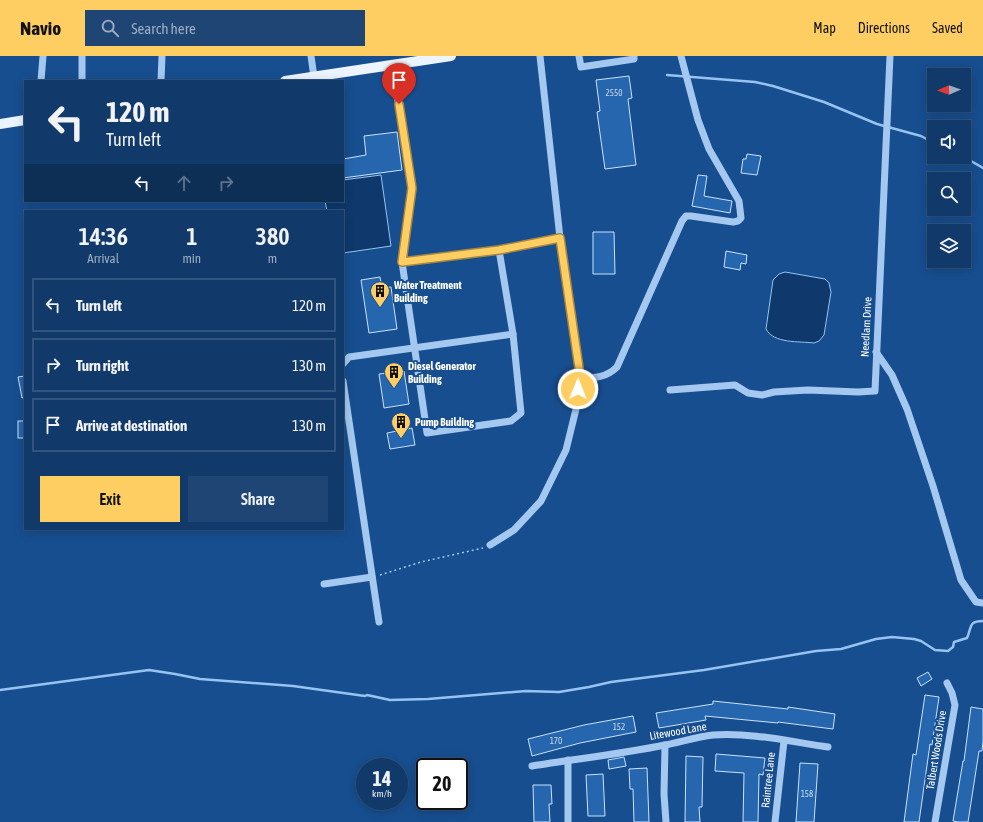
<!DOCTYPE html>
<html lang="en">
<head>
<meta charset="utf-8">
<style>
	:root { --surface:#113a6b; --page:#1e4573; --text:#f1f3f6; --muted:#9cadc1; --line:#30547e; --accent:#ffce62 }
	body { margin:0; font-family:"Asap Condensed",sans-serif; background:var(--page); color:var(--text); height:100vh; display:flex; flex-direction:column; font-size:15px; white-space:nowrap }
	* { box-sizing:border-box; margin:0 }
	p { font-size:13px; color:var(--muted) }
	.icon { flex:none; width:22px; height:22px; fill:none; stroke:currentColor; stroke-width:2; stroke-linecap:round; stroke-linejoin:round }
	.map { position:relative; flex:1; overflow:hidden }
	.details { position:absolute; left:24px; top:154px; width:320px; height:320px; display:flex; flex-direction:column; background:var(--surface); border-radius:0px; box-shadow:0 2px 10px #0003,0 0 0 1px var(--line) }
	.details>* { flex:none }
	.banner { position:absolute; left:24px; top:24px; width:320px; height:122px; border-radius:0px; box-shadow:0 2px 10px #0003,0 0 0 1px var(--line); background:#113a6b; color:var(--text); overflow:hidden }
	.needle { width:26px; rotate:268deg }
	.controls { position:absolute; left:927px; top:12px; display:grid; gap:8px }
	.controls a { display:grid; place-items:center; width:44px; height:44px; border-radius:0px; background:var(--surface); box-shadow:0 2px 10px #0003,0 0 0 1px var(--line); font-size:20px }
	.speed { position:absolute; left:356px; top:702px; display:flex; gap:8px; font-size:20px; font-weight:700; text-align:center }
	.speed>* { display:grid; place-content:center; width:52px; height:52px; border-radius:50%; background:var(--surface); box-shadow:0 2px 10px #0003,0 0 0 1px var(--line); line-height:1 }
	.speed small { font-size:10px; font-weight:400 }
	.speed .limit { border:2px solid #111; border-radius:6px; background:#fff; color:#111 }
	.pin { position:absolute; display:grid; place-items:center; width:34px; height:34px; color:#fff; margin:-41px -17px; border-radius:50% 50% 50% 0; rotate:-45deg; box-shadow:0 0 4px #0007 }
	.pin .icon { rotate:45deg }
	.me { position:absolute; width:44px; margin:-22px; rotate:1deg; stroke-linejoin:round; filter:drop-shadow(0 0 3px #0008) }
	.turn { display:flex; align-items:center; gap:14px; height:84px; padding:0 16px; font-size:18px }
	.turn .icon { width:52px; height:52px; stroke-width:2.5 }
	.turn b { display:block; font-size:28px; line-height:34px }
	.lanes { display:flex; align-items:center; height:38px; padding:0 16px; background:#0003; justify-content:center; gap:20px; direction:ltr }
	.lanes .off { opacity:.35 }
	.eta { display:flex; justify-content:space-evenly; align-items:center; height:68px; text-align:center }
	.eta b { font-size:24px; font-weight:600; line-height:28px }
	.action { display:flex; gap:8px; margin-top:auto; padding:8px 16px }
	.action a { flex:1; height:46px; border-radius:0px; background:var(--accent); color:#111; font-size:16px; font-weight:600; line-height:46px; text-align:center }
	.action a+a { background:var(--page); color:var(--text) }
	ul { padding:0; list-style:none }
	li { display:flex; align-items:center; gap:12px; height:54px; margin:0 8px 6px; padding:0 8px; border:2px solid var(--line); border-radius:0px }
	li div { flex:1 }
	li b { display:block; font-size:15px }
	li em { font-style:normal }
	header { display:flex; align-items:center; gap:24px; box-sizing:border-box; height:56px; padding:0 20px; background:var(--accent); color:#111 }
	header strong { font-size:19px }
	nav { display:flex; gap:22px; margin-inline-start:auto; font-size:14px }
	.search { width:280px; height:36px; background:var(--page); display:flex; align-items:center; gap:10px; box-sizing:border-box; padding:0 14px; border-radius:0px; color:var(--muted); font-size:15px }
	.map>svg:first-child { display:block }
	.water { fill:#0f396c; stroke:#96c3f2 }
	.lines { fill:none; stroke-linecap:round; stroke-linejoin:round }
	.stream { stroke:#96c3f2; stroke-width:2.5 }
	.building { fill:#2666ae; stroke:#cae2fb }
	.path { stroke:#a4c8ef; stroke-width:1.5; stroke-dasharray:2 3; stroke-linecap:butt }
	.minor { stroke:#a4c8ef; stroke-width:7 }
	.major { stroke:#ecf4ff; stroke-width:10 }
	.route-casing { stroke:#a68640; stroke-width:10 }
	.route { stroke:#ffce62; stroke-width:7 }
	.labels { text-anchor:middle; stroke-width:4; stroke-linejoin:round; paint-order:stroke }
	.number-label { font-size:9px; fill:#c9d9eb }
	.poi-label { font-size:11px; font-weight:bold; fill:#fff; stroke:#174e8f; text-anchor:start }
	.street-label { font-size:11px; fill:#fff; stroke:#174e8f }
</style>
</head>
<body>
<header>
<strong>Navio</strong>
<div class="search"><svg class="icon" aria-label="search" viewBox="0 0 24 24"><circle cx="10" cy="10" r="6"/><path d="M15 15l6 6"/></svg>Search here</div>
<nav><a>Map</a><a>Directions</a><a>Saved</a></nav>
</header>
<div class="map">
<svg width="983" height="766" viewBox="0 0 983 766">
	<rect width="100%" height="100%" fill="#174e8f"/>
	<!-- water -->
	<g class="water">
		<path d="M381,119L391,190L343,197V155H327L325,145H343V124Z"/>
		<path d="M785,216L825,223L829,227L831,236L824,279L819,285L814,287C799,285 774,288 766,273L773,224L779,218Z"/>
	</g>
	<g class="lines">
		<!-- stream -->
		<g class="stream">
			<path d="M667,19L755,26L773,30L824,46L877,68L921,80L934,87"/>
			<path d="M964,101L983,112"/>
			<path d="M0,634L149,614L175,618L200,623L293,630L365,640L367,639L390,644L428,643L526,635L559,636L589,631L611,626L704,614L816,595L841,593L876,583L892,581L914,583L921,585L935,594L948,595L953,591L954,586L967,582C972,571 968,565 983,565"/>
		</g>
	</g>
	<!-- building -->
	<g class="building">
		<path d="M629,20L632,42L628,43L636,109L605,113L597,56L600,55L596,24Z"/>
		<path d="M397,76L402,114L343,122V103L366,99L364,80Z"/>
		<path d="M747,98L761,100L757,119L741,117L743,103H746Z"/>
		<path d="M698,119L707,120L704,140L732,145L730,157L692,150Z"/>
		<path d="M593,176H614L615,218H593Z"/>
		<path d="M726,195L747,199L746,208L741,207L740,214L724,211Z"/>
		<path d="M380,221L382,232L391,231L397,273L369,277L361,224Z"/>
		<path d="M404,315L409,348L384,352L379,318Z"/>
		<path d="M25,320V341L22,342L18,321Z"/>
		<rect x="18" y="365" width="7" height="17"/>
		<path d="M412,372L415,389L390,393L387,377Z"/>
		<path d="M928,616L932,623L921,630L917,622Z"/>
		<path d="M925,639L939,641L932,689L930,688L919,766H904L913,698L916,699Z"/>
		<path d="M713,645L788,653V651L835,658L833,673L778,666V667L705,660L706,664L659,672L656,657L713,648Z"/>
		<path d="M971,651L983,653V685L982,695H979L968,766H958L953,765L963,705H964Z"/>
		<path d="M633,660L636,676L580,687L532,700L528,683L584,669Z"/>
		<path d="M716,698L765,702L763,719L759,718L758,766H743L744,717L715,715Z"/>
		<path d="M686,700L703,701L702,751H699L700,766H685Z"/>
		<path d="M624,701L626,710L609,713L608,704Z"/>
		<path d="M800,707L818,708L814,766H796Z"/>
		<path d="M647,712L649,766H634L633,733H630L629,713Z"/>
		<path d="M603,718L605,760H588L586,719Z"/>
		<path d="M533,729H551L552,748H549L550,766H534Z"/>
	</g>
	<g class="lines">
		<!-- path -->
		<path class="path" d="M380,519L421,506L483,492"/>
		<!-- minor -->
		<g class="minor">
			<path d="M82,0V25"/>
			<path d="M311,0L314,21"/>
			<path d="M579,0L581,11L634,3V0"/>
			<path d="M392,9L412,132L402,206L427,377L511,365L521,357L513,278L499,194L560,182L540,0"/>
			<path d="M41,25L43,0"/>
			<path d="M161,25L162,0"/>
			<path d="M402,206L499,194"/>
			<path d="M876,296L892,319L907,353L933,430L961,524L976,546L983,547"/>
			<path d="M343,308L349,301L513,278"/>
			<path d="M579,322C594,322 606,322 617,311L682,165L686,160H691L733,166L738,165L741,162L739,145L709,93L698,64L681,0"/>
			<path d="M343,325L379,566"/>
			<path d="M670,334L735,329L748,337L762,339L774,336L808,334L858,336L875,335L890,0"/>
			<path d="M490,489L514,474L541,445L566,394L578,345L579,312L560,182"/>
			<path d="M324,528L372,521"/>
			<path d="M665,689L664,738L666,766"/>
			<path d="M568,704V766"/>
			<path d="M532,710C576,703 621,698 665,689C681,686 696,681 713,679C750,676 792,686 828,691"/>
			<path d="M775,766L784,685"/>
			<path d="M935,766L955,649L952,637L947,627"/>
		</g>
		<!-- major -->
		<g class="major">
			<path d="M285,25L451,0"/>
			<path d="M0,68L25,64"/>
		</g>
	</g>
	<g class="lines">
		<defs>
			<path id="route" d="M399,48L412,132L402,206L499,194L560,182L579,312L578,333"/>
		</defs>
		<!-- route casing -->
		<use href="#route" class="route-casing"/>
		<!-- route -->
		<use href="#route" class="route"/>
	</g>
	<!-- icons -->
	<defs>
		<symbol id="building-pin" viewBox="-11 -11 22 30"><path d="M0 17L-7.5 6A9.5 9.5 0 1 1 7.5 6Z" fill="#ffce62" stroke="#174e8f"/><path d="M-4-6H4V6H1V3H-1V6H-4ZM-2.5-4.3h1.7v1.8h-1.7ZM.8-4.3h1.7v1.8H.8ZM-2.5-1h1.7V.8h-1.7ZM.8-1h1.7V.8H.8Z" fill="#111"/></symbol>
	</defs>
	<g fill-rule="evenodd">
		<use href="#building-pin" x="369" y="224" width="22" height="30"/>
		<use href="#building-pin" x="383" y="305" width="22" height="30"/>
		<use href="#building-pin" x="390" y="355" width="22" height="30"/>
	</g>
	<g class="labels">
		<!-- number labels -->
		<g class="number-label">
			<text x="614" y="40">2550</text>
			<text x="619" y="674">152</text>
			<text x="556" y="688">170</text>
			<text x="807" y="741">158</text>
		</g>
		<!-- poi labels -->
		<g class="poi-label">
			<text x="394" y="233">Water Treatment<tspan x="394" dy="13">Building</tspan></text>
			<text x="408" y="314">Diesel Generator<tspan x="408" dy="13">Building</tspan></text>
			<text x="415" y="370">Pump Building</text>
		</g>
		<!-- street labels -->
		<g class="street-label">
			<text transform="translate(866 271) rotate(-87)" y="4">Needlam Drive</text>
			<text transform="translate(678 675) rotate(-10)" y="4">Litewood Lane</text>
			<text transform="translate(936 694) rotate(-81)" y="4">Talbert Woods Drive</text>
			<text transform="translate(768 724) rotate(-84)" y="4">Raintree Lane</text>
		</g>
	</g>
</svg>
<div class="controls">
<a><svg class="needle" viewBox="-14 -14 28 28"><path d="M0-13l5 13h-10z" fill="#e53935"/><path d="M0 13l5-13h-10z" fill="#9cadc1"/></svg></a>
<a><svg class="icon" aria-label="sound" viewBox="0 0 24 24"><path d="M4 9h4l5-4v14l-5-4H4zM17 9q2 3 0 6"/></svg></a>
<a><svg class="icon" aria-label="search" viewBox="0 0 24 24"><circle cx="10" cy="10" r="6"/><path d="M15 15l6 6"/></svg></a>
<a><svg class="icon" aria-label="layers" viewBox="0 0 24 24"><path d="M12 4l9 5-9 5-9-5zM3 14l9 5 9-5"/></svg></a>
</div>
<div class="speed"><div>14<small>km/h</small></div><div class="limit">20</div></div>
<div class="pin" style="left:399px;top:48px;background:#d93025"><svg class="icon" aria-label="arrive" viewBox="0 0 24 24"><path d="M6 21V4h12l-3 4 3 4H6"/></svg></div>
<svg class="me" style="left:578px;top:333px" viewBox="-20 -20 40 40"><circle r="17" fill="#ffce62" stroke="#fff" stroke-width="3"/><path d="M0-11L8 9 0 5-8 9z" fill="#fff"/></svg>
<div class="banner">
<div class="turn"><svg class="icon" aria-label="left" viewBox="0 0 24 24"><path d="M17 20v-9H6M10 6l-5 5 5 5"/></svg><div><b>120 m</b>Turn left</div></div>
<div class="lanes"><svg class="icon" aria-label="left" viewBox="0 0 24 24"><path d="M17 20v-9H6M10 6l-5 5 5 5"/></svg><svg class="icon off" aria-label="ahead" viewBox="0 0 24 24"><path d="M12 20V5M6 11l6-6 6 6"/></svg><svg class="icon off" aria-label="right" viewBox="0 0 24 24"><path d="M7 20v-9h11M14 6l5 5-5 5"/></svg></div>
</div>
<section class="details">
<div class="eta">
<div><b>14:36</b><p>Arrival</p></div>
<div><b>1</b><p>min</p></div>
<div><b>380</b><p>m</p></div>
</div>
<ul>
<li><svg class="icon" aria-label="left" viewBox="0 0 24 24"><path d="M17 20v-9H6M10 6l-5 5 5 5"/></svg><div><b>Turn left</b></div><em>120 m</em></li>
<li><svg class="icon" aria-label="right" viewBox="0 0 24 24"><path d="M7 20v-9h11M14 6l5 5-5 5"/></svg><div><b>Turn right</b></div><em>130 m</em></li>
<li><svg class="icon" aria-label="arrive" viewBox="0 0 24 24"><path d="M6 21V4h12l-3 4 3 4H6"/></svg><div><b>Arrive at destination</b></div><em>130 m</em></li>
</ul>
<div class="action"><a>Exit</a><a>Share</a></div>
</section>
</div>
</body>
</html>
